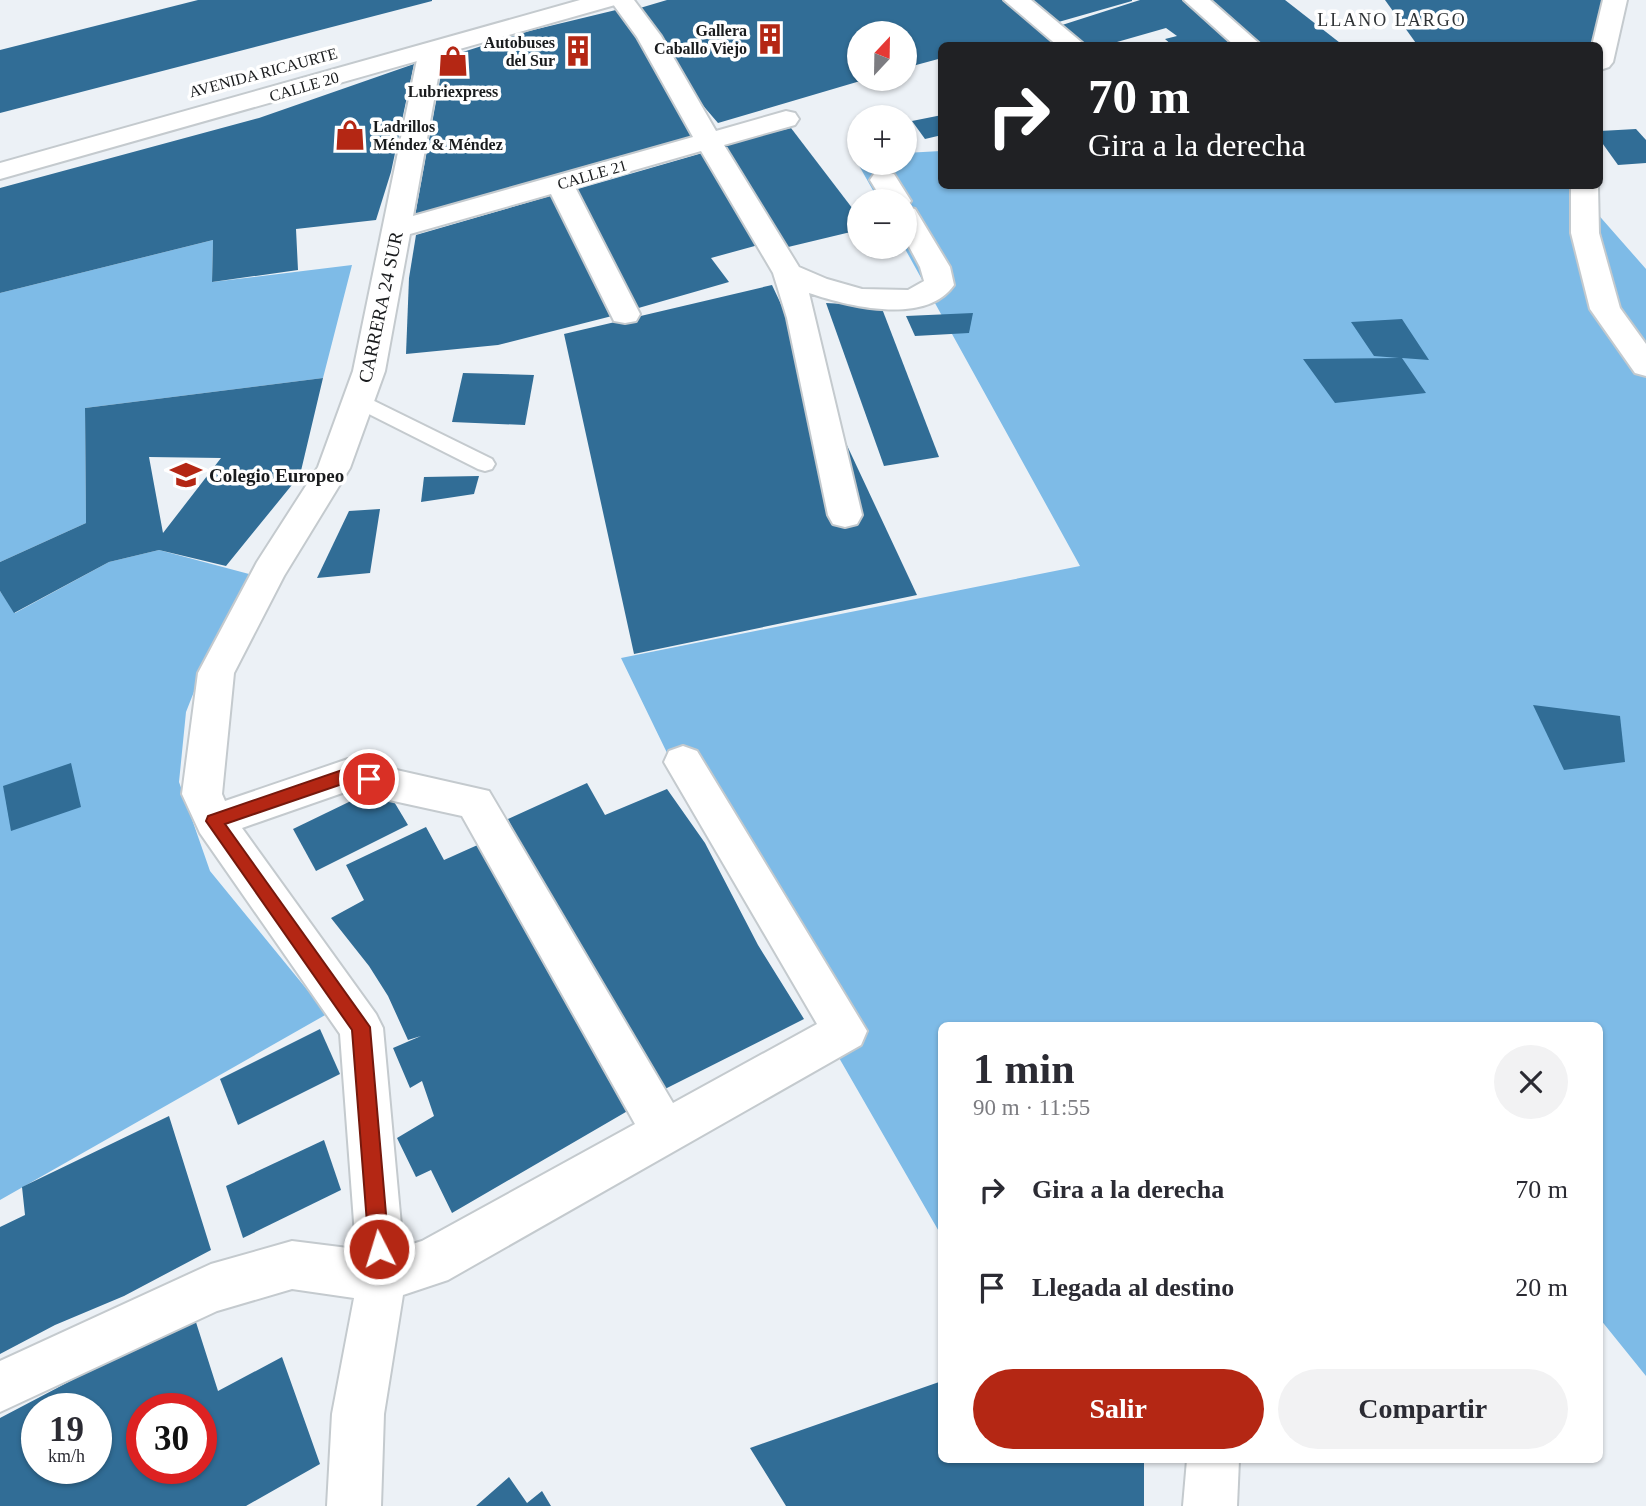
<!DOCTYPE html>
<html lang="es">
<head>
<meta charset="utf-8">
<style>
	:root { --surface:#fff; --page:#f2f2f3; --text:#2b2b33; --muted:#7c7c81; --accent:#b42714 }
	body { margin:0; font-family:"Times New Roman",serif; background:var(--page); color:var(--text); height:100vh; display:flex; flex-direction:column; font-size:26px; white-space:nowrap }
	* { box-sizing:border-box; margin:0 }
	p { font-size:23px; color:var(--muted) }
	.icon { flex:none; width:38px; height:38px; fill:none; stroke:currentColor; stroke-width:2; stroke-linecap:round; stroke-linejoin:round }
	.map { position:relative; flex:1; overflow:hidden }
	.sheet { position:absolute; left:938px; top:1022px; width:665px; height:441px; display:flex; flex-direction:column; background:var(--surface); border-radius:10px; box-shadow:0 2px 5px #0004 }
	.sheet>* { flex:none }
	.hud { position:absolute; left:938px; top:42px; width:665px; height:147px; border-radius:10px; box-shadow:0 2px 5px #0004; background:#202124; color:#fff; overflow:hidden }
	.needle { width:46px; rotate:22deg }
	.tools { position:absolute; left:847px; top:21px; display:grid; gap:14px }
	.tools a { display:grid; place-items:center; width:70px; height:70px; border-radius:50%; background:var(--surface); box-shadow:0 2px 5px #0004; font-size:35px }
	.speed { position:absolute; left:21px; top:1393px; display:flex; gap:14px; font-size:35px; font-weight:700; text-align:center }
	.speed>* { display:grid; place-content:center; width:91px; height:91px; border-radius:50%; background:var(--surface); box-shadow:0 2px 5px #0004; line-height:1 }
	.speed small { font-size:18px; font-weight:400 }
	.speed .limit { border:10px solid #d22; background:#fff; color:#111 }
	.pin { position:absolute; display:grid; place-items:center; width:60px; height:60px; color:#fff; margin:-30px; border:4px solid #fff; border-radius:50%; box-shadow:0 2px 7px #0007 }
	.me { position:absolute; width:77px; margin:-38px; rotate:355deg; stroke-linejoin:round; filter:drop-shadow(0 0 5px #0008) }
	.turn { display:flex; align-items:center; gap:24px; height:147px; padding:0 35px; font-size:32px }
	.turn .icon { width:91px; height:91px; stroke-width:2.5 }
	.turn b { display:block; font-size:49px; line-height:60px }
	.round { display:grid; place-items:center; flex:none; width:74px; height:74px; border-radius:37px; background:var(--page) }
	.headline { display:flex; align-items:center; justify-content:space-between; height:119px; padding:0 35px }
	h1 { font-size:42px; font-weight:700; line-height:52px }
	.action { display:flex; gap:14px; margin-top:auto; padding:14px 35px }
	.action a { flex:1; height:80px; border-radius:42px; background:var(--accent); color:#fff; font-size:28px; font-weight:700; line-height:80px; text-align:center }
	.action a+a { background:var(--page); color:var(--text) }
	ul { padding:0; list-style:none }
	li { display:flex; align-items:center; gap:21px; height:98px; padding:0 35px }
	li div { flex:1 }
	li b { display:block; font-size:26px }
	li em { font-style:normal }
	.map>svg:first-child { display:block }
	.forest { fill:#7ebbe7 }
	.building { fill:#316d96; fill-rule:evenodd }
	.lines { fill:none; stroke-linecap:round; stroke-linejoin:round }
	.lane-casing { stroke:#c4cace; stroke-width:4 }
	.street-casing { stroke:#c4cace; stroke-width:4 }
	.primary-casing { stroke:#c4cace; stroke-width:4 }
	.lane { fill:#fff; fill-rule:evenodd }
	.street { fill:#fff; fill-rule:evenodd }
	.primary { fill:#fff; fill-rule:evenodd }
	.route { fill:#b42714; stroke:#75190d; stroke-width:2 }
	.labels { text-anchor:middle; stroke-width:7; stroke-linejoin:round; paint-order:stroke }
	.far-poi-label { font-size:16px; font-weight:bold; fill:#191b1d; stroke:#fff; text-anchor:end }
	.far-street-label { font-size:16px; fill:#191b1d; stroke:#fff }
	.far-neighbourhood-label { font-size:18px; letter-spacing:2px; fill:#303437; stroke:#fff }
	.street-label { font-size:19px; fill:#191b1d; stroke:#fff }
	.poi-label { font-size:19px; font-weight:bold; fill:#191b1d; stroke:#fff; text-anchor:start }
</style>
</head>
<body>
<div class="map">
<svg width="1646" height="1506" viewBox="0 0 1646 1506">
	<rect width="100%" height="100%" fill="#ecf1f6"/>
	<!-- forest -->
	<g class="forest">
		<path d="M941,151L942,186H1573L1646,269V1376L1600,1319V1026H942L941,1235L686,792L621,658L1080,566L904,247L905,201H879L853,155H859V163H905V153Z"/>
		<path d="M213,240L212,282L352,265L323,378L85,408L86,523L0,562V293Z"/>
		<path d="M159,550L249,574L212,646L186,712L179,782L210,871L327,1014L0,1200V591L15,613L109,562Z"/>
	</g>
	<!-- building -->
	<g class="building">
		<path d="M198,0H432V1L0,113V50Z"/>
		<path d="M667,0H1009L1067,46H942V58L905,68V33H859V79H867L718,123L700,102L640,8Z"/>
		<path d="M1024,0H1132V1L1055,23Z"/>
		<path d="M1140,0H1182L1241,46H1173L1165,39L1177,36L1166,28L1103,46H1081L1059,26Z"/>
		<path d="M1204,0H1285L1344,46H1264Z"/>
		<path d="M1385,0H1604L1593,46H1418Z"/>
		<path d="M620,9L699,139L415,216L444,58L529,31Z"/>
		<path d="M414,64L391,172L376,220L296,229L298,270L212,282L213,240L0,293V188L259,118Z"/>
		<path d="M942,115V135L925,139L912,121Z"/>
		<path d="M791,128L859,217V230L784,248L720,145Z"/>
		<path d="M1636,129L1646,140V163L1618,165L1600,140V131Z"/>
		<path d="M706,152L762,244L711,258L729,282L635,309L571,191Z"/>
		<path d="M557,194L616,315L498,345L406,354L409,278L416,235Z"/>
		<path d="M772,285L917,595L634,654L564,334Z"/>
		<path d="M826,303L881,306L939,457L884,466Z"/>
		<path d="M973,313L969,333L915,336L906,316Z"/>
		<path d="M1402,319L1429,360L1402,358L1426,393L1335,403L1303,359L1399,358L1374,356L1351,322Z"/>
		<path d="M463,373L534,375L525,425L452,422Z"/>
		<path d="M323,378L300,475L226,566L159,550L109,562L14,613L0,591V562L86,523L85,408ZM149,457L221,458L163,533Z"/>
		<path d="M479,476L474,494L421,502L424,477Z"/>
		<path d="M380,509L370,573L317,578L349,511Z"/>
		<path d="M1533,705L1620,716L1625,762L1564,770Z"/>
		<path d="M71,763L81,807L11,831L3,786Z"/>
		<path d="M587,783L605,815L667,789L705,843L758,945L804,1019L659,1092L538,881L508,819Z"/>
		<path d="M384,785L408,825L316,871L293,829Z"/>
		<path d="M426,827L444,860L491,839L631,1109L452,1213L431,1170L416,1177L397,1138L434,1116L422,1081L410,1088L393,1048L421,1036L408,1040L388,996L369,966L331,918L364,900L346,865Z"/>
		<path d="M320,1029L340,1074L238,1125L220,1079Z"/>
		<path d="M169,1116L211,1250L124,1296L55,1325L0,1354V1227L25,1215L22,1187Z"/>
		<path d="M324,1140L341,1190L243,1238L226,1186Z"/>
		<path d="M194,1316L218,1391L282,1357L320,1464L246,1506H0V1418ZM37,1409H96V1468H37ZM142,1409H201V1468H142Z"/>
		<path d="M942,1381V1460H1144V1506H786L750,1448Z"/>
		<path d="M509,1477L527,1503L542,1491L551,1506H476Z"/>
	</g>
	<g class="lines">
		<defs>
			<path id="lane" d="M358,393L492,459L495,464L492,469L485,471L478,469L351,405L348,400L351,395Z"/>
			<g id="street">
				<path d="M610,0H634L661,36L716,131L786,111L795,113L799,119L795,125L724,145L799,267L827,279L862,289L908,290L924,281L920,267L905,239V201H883L870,180L874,174L884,172L894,174L911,201L907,207L915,209L950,267L954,285C926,326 847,306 809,293L862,515L857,524L845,527L833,524L828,515L787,318L773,273L701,151L575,187L640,314L636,321L625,323L614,321L551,194L410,234L385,371L350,468L284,576L234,673L222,794L225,801L348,759L489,791L673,1103L817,1024L664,762L669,751L683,746L697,751L867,1031L861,1045L448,1280L403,1295L384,1414L381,1506H327L332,1414L354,1298L292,1289L217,1311L0,1412V1361L211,1264L292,1241L356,1249L340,1034L200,833L182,794L198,673L257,562L318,467L353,371L419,50L422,45L431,43L440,45L443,50L413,216L693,137L637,37ZM348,791L462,816L635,1124L422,1241L403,1247L383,1028L376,1014L242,828Z"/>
				<path d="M1004,0H1031L1086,46H1058Z"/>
				<path d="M1184,0H1210L1262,46H1235Z"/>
				<path d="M1603,0H1627L1613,62L1609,67L1600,70V46H1592Z"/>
				<path d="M1571,186H1598L1599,233L1620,308L1646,344V376L1635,373L1590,309L1571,233Z"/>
				<path d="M1187,1460H1239L1237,1506H1183Z"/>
			</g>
			<path id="primary" d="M580,0H619L615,5L0,179V163Z"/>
		</defs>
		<!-- lane casing -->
		<use href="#lane" class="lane-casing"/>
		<!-- street casing -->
		<use href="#street" class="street-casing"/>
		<!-- primary casing -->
		<use href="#primary" class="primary-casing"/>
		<!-- lane -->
		<use href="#lane" class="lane"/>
		<!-- street -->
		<use href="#street" class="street"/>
		<!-- primary -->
		<use href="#primary" class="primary"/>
	</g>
	<!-- route -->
	<path class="route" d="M348,768L374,775L377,779L374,784L369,786L348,782L225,824L370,1027L389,1249L386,1256L379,1259L372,1256L369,1249L352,1030L206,821L208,816Z"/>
	<!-- icons -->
	<defs>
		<symbol id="building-bare" viewBox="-9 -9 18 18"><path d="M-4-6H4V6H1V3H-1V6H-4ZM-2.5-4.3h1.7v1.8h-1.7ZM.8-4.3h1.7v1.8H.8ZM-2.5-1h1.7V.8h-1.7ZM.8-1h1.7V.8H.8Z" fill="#b42714" stroke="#fff" stroke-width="2.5" paint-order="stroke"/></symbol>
		<symbol id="shop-bare" viewBox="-9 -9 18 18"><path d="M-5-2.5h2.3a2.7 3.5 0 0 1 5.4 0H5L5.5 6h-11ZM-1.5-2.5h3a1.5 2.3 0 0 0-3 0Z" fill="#b42714" stroke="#fff" stroke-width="2.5" paint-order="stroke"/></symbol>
		<symbol id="school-bare" viewBox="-9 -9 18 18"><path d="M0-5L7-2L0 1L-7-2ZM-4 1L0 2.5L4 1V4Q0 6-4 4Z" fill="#b42714" stroke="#fff" stroke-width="2.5" paint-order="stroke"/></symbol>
	</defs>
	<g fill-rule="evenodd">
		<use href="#building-bare" x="748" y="17" width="44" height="44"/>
		<use href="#building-bare" x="556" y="29" width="44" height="44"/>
		<use href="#shop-bare" x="431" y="39" width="44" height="44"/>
		<use href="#shop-bare" x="328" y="113" width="44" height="44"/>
		<use href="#school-bare" x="164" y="453" width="44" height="44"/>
	</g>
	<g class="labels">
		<!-- far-poi labels -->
		<g class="far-poi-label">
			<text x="747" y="36">Gallera<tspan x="747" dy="18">Caballo Viejo</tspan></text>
			<text x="555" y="48">Autobuses<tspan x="555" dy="18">del Sur</tspan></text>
			<text x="453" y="97" text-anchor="middle">Lubriexpress</text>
			<text x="373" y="132" text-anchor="start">Ladrillos<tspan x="373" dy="18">Méndez &amp; Méndez</tspan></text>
		</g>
		<!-- far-street labels -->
		<g class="far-street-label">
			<text transform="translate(263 72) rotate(-15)" y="6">AVENIDA RICAURTE</text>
			<text transform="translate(304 86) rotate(-16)" y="6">CALLE 20</text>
			<text transform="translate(592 174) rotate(-16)" y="6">CALLE 21</text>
		</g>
		<!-- far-neighbourhood labels -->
		<g class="far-neighbourhood-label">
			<text x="1392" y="26">LLANO LARGO</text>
		</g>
		<!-- street labels -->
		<g class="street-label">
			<text transform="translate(380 307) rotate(-78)" y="7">CARRERA 24 SUR</text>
		</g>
		<!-- poi labels -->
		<g class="poi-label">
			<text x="209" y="482">Colegio Europeo</text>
		</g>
	</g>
</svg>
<div class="tools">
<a><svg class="needle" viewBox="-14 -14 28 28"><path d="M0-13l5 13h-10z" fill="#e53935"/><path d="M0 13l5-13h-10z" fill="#7c7c81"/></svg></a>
<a>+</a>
<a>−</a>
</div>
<div class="speed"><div>19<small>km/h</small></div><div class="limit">30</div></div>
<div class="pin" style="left:369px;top:779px;background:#d93025"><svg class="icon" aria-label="arrive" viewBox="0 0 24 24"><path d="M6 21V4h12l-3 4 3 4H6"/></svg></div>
<svg class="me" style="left:379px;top:1249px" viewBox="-20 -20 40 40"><circle r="17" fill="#b42714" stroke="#fff" stroke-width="3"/><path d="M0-11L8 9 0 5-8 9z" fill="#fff"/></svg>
<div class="hud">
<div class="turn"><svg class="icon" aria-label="right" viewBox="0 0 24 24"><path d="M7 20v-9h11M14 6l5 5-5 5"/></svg><div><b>70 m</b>Gira a la derecha</div></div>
</div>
<section class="sheet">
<div class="headline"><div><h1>1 min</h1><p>90 m · 11:55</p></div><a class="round"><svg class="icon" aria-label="close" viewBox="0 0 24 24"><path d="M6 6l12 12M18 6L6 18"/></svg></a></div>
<ul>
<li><svg class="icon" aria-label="right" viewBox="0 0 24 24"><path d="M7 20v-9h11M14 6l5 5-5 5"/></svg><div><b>Gira a la derecha</b></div><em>70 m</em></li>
<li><svg class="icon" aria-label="arrive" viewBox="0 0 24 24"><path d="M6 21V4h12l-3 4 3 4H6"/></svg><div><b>Llegada al destino</b></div><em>20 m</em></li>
</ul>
<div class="action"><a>Salir</a><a>Compartir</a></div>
</section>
</div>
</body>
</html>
